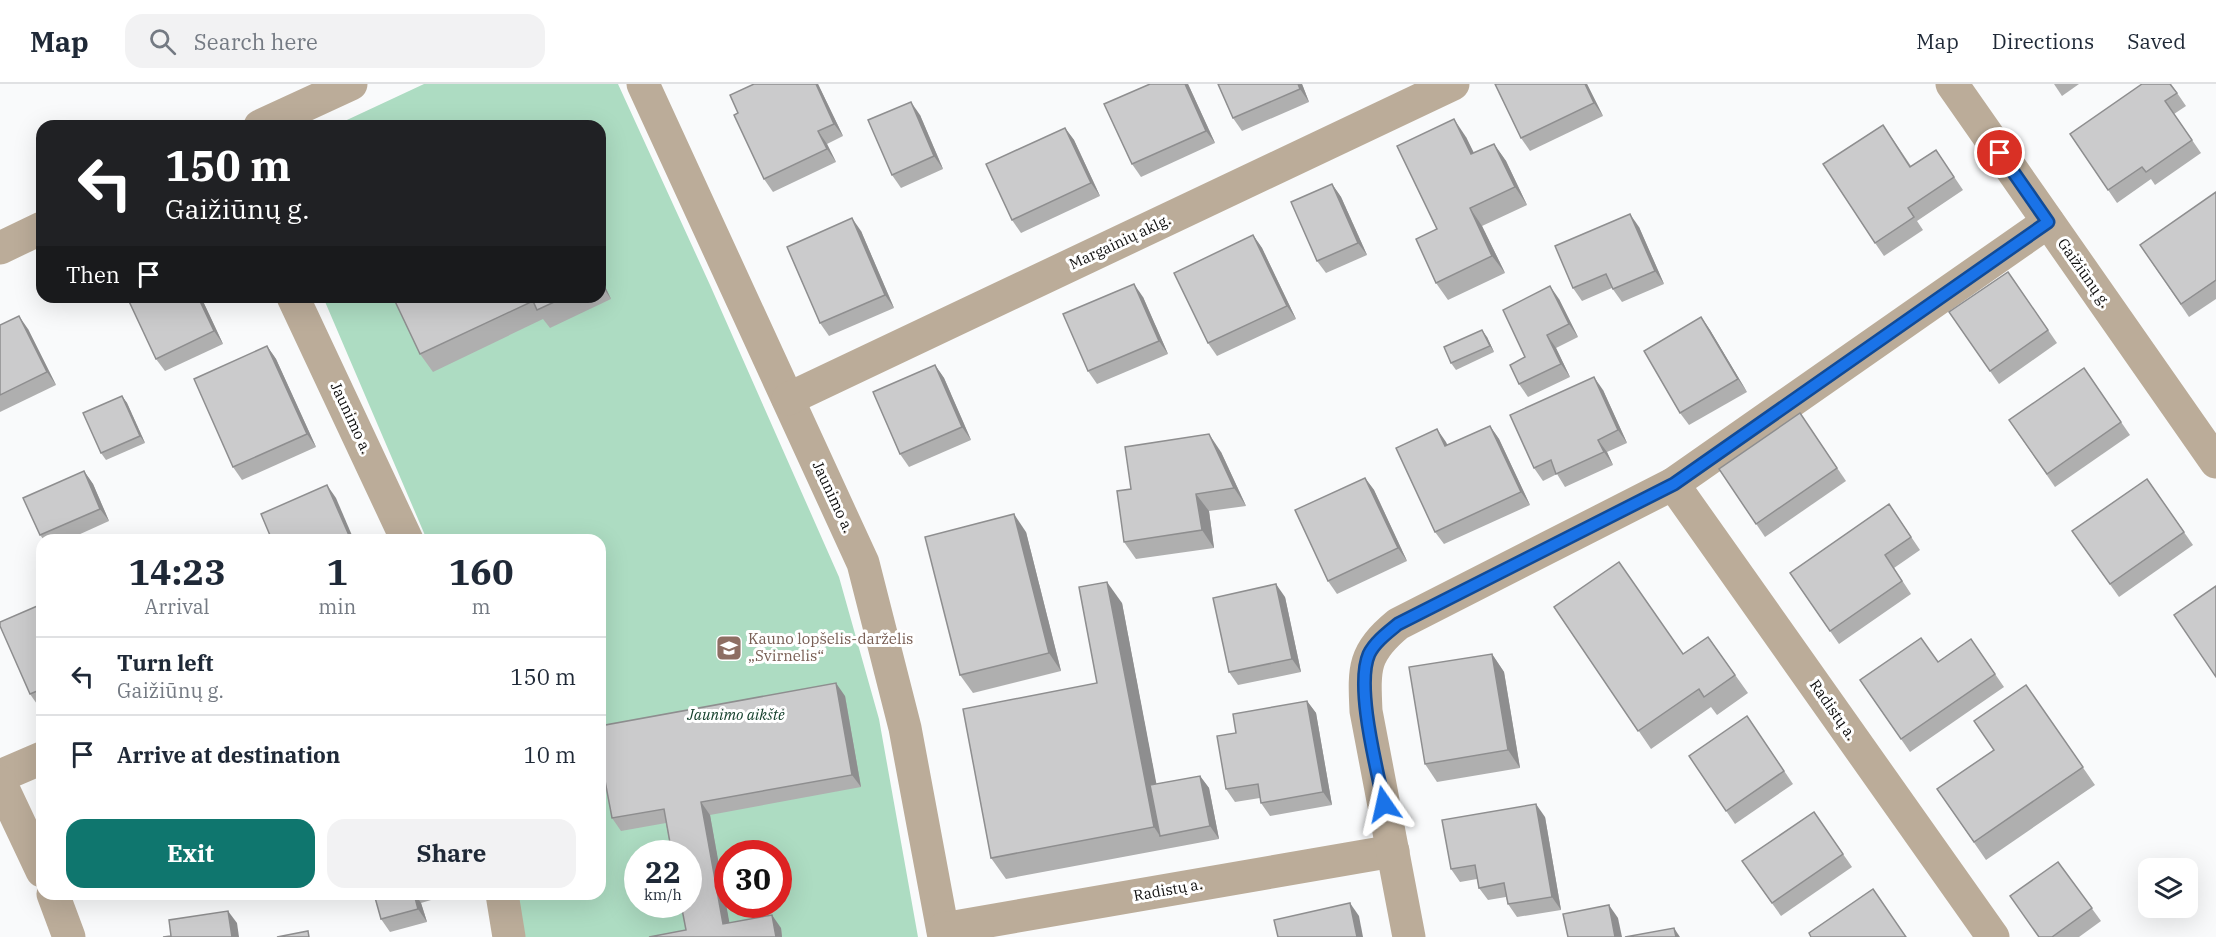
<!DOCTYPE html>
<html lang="en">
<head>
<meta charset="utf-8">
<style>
	:root { --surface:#fff; --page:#f2f2f3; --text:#1f2937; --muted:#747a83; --line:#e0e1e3; --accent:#0f766e }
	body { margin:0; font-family:"IBM Plex Serif",serif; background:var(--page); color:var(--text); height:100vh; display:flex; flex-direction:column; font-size:22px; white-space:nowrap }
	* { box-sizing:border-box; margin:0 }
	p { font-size:20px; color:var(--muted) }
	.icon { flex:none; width:33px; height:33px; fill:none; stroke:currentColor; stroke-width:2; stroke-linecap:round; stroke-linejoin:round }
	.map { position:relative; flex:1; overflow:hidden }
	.drawer { position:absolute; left:36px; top:450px; width:570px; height:366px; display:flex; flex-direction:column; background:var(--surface); border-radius:18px; box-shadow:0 6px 24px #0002 }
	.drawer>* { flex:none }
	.guide { position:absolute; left:36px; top:36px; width:570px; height:183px; border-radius:18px; box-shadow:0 6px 24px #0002; background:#202124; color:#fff; overflow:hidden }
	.controls { position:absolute; left:2138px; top:774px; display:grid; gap:12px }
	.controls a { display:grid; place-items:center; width:60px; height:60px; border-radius:12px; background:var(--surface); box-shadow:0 6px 24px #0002; font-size:30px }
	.speed { position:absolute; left:624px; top:756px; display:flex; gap:12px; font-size:30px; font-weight:700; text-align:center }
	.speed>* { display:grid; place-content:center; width:78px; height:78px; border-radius:50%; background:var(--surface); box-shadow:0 6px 24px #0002; line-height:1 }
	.speed small { font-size:15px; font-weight:400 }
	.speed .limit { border:9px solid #d22; background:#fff; color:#111 }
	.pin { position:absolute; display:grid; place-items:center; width:51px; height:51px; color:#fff; margin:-26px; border:3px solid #fff; border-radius:50%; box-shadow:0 2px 6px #0007 }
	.me { position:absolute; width:66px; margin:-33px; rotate:349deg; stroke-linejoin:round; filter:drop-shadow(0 0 4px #0008) }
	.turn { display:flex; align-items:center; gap:21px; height:126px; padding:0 30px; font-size:27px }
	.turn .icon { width:78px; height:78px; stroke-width:2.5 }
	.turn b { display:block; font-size:42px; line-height:51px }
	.then { display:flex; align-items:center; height:57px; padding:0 30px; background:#0003; gap:12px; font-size:22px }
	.eta { display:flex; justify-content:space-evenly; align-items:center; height:102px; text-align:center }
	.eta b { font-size:36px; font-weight:700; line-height:42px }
	.button { display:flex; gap:12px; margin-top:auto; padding:12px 30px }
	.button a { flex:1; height:69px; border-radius:18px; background:var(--accent); color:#fff; font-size:24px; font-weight:700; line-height:69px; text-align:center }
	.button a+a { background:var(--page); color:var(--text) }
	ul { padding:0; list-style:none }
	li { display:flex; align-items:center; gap:18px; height:78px; padding:0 30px; border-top:2px solid var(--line) }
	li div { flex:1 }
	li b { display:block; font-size:22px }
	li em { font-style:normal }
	header { display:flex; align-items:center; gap:36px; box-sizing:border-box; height:84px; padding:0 30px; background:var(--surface); border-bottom:2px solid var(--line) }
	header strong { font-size:28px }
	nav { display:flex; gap:33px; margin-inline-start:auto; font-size:21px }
	.search { width:420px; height:54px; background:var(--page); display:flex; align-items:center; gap:15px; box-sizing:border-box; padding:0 21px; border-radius:18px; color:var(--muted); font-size:22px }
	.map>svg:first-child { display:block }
	.green { fill:#addcc2; fill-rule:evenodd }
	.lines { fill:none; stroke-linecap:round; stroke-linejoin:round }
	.street { stroke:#bbac99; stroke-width:33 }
	.wall { fill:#afafaf }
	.shaded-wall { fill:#8e8e8f }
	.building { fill:#cbcbcc; stroke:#8e8e8f; stroke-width:1.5 }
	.route-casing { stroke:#114b97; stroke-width:15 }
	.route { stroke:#1a73e8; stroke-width:10 }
	.labels { text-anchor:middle; stroke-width:6; stroke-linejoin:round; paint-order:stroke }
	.street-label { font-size:15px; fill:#0e0e0e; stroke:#fff }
	.education-label { font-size:15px; fill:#785e54; stroke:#fff; text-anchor:start }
	.park-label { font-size:15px; font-style:italic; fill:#15402c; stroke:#fff }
</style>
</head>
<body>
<header>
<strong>Map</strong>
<div class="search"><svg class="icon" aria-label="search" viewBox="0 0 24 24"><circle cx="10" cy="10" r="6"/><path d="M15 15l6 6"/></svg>Search here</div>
<nav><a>Map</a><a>Directions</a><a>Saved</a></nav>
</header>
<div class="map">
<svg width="2216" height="853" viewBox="0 0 2216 853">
	<rect width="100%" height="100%" fill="#f9fafb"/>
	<!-- green -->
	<path class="green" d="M424,0H618L710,201L839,493L879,635L918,853H523L516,810H600V456H427L323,213H600V42H334ZM638,770H688V820H638ZM728,770H778V820H728Z"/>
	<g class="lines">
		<!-- street -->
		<g class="street">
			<path d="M643,0L863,479L905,644L944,853"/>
			<path d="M1952,0L2216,378"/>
			<path d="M260,42L351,0"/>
			<path d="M0,164L42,144"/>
			<path d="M293,213L407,456"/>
			<path d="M788,315L1453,0"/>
			<path d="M1673,400L2048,138"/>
			<path d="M0,692L42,674"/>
			<path d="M0,698L42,787"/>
			<path d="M53,810L69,853"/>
			<path d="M502,810L509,853"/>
			<path d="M943,845L1393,767"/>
			<path d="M1409,853L1366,627C1364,584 1363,569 1398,540L1673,400L1993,853"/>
		</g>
	</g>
	<!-- wall -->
	<g class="wall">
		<path d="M818,0L843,52L827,60L836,78L773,108L764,95Z"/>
		<path d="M1150,0H1188L1215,59L1141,93L1132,80Z"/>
		<path d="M1218,0H1302L1309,18L1242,47L1233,34Z"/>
		<path d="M1495,0H1587L1603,32L1530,67L1521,54Z"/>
		<path d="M2054,0H2079L2062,12Z"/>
		<path d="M2171,0L2186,22L2174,30L2201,69L2155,101L2151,95L2117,119L2070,50Z"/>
		<path d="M920,31L943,85L901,104L892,91Z"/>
		<path d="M1065,44L1074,56L1100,112L1021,149L1012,136Z"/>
		<path d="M1466,53L1474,69L1494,60L1506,77L1527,121L1482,142L1505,189L1448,216L1436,199L1437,145Z"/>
		<path d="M1892,54L1911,82L1936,66L1963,106L1917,137L1923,146L1884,172L1875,159Z"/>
		<path d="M1332,100L1341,113L1367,171L1326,189L1317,177Z"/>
		<path d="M2216,108V215L2189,233L2140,161Z"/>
		<path d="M1639,143L1664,200L1622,218L1612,204L1582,217L1573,204Z"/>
		<path d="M861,147L894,224L829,252L820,239Z"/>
		<path d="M1253,151L1262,164L1296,235L1217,272L1208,259Z"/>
		<path d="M2008,188L2057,259L1999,300L1949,228Z"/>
		<path d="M600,192L611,215L550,244L543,235L433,288L420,270L393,213H600Z"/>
		<path d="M201,213L223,260L165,287L156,275Z"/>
		<path d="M1143,213L1168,270L1097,300L1088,287Z"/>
		<path d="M1559,215L1578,253L1556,264L1570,293L1528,313L1519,300L1525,273Z"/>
		<path d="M1701,233L1710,246L1747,308L1689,341L1680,329Z"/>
		<path d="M0,241L28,245L56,301L0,328Z"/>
		<path d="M1487,253L1494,268L1456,286L1451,279Z"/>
		<path d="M267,262L276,275L316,363L242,396L233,383Z"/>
		<path d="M935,281L944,294L971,356L909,383L900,370Z"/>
		<path d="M2084,284L2130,351L2055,403L2009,336Z"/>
		<path d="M1603,306L1627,359L1607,368L1613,381L1565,403L1557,390L1543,397L1534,384Z"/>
		<path d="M122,312L127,319L145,359L106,376L101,369Z"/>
		<path d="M1800,329L1846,397L1765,453L1719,385Z"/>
		<path d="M1490,342L1499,355L1530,421L1444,460L1435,448L1437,345L1447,361Z"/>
		<path d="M1221,368L1246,422L1209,427L1214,464L1136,475L1124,458L1131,405Z"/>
		<path d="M84,387L93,400L109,437L67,456H44L40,451Z"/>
		<path d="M1365,394L1374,406L1407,477L1337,510L1328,497Z"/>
		<path d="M2147,395L2193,461L2119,513L2072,447Z"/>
		<path d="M1889,420L1920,466L1894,484L1911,510L1839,560L1790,489Z"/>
		<path d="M1026,448L1061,587L973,609L960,591Z"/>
		<path d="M1285,513L1301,588L1238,601L1229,588Z"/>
		<path d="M1122,519L1156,700L1200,692L1209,704L1219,755L1006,795L991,774L1097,599Z"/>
		<path d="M42,520V622L39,623L30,610Z"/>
		<path d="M1554,523L1683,570L1708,553L1748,609L1717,631L1711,623L1651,665Z"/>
		<path d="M1971,555L2004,603L1910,668L1860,596L1938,578Z"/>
		<path d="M1492,570L1504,588L1520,684L1437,698L1425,680Z"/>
		<path d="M2026,601L2095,701L1986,776L1937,705L1994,666Z"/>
		<path d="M845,612L861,703L710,731L729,839L781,844L782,853H649L686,846L666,739L621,747L612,734Z"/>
		<path d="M1307,617L1316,629L1332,721L1270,732L1261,719L1260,714L1235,718L1226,705L1236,649Z"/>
		<path d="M1747,632L1793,700L1735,740L1689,672Z"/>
		<path d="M1814,728L1852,783L1781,832L1742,777Z"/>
		<path d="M1545,733L1561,826L1517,833L1508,820L1506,813L1488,816L1479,804L1477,795L1460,798L1451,785Z"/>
		<path d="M2058,778L2101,837L2079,853H2039Z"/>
		<path d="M374,810H451L421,819L427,838L390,848L381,835Z"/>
	</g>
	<!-- shaded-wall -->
	<g class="shaded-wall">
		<path d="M816,0H818L843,52L834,40Z"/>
		<path d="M1185,0H1188L1215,59L1206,47Z"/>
		<path d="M1298,0H1302L1309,18L1300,5Z"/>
		<path d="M1585,0H1587L1603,32L1594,19Z"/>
		<path d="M911,18L920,31L943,85L934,72Z"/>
		<path d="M1454,35L1466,53L1483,88L1471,70Z"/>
		<path d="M1065,44L1074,56L1100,112L1091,99Z"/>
		<path d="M818,47L827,60L836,78L827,65Z"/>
		<path d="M1494,60L1506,77L1527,121L1515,103Z"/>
		<path d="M1332,100L1341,113L1367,171L1358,159Z"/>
		<path d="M1470,124L1482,142L1505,189L1492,172Z"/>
		<path d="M1630,130L1639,143L1664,200L1655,187Z"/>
		<path d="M852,134L861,147L894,224L885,211Z"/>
		<path d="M1253,151L1262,164L1296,235L1287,222Z"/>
		<path d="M600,192L611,215L600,199Z"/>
		<path d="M1134,200L1143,213L1168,270L1159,257Z"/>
		<path d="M1550,202L1559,215L1578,253L1569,240Z"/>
		<path d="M198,213H201L223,260L214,247Z"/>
		<path d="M19,232L28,245L56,301L47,288Z"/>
		<path d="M1701,233L1710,246L1747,308L1738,295Z"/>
		<path d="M1482,246L1487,253L1494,268L1490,262Z"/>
		<path d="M1547,251L1556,264L1570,293L1561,280Z"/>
		<path d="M267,262L276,275L316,363L307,350Z"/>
		<path d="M935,281L944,294L971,356L962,343Z"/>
		<path d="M1594,293L1603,306L1627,359L1618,346Z"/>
		<path d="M122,312L127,319L145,359L140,352Z"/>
		<path d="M1490,342L1499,355L1530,421L1521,408Z"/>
		<path d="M1437,345L1446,358L1454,375L1445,362Z"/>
		<path d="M1209,350L1221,368L1246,422L1234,404Z"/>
		<path d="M1598,356L1607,368L1613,381L1604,368Z"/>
		<path d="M84,387L93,400L109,437L100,425Z"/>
		<path d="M1365,394L1374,406L1407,477L1398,464Z"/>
		<path d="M327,401L336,414L354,456H351Z"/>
		<path d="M1196,410L1209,427L1214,464L1202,446Z"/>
		<path d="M1014,430L1026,448L1061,587L1049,569Z"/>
		<path d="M1107,498L1122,519L1166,750L1160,752L1154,743Z"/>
		<path d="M1276,500L1285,513L1301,588L1292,575Z"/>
		<path d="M1492,570L1504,588L1520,684L1508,666Z"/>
		<path d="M836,599L845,612L861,703L852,691Z"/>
		<path d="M1307,617L1316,629L1332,721L1323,708Z"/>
		<path d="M1200,692L1209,704L1219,755L1210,742Z"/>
		<path d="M701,718L710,731L732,853L723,840Z"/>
		<path d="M1536,720L1545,733L1561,826L1552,813Z"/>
		<path d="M414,810H415L421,819L427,838L418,825Z"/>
		<path d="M1350,819L1359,832L1363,853H1357Z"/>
		<path d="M1609,821L1618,834L1622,853H1615Z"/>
		<path d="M228,827L237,839L239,853H232Z"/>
		<path d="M772,831L781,844L782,853H776Z"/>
		<path d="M1674,844L1680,853H1676Z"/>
	</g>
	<!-- building -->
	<g class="building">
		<path d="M754,0H816L834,40L818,47L827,65L764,95L734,31L738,29L730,11Z"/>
		<path d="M1150,0H1185L1206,47L1132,80L1104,20Z"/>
		<path d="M1218,0H1298L1300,5L1233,34Z"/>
		<path d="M1495,0H1585L1594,19L1521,54Z"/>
		<path d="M2142,0H2170L2177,9L2165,17L2192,56L2146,88L2142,83L2108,106L2070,50Z"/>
		<path d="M911,18L934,72L892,91L868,36Z"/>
		<path d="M1454,35L1471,70L1494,60L1515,103L1470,124L1492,172L1436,199L1416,155L1437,145L1397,62Z"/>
		<path d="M1883,41L1910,83L1936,66L1954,93L1908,124L1914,133L1875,159L1823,80Z"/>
		<path d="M1065,44L1091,99L1012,136L986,80Z"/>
		<path d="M1332,100L1358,159L1317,177L1291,118Z"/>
		<path d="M2216,108V196L2181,220L2140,161Z"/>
		<path d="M1630,130L1655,187L1613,205L1606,190L1573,204L1555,162Z"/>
		<path d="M852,134L885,211L820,239L787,163Z"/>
		<path d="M1253,151L1287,222L1208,259L1174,189Z"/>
		<path d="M2008,188L2048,246L1990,287L1949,228Z"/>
		<path d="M1134,200L1159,257L1088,287L1063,230Z"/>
		<path d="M1550,202L1569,240L1547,251L1561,280L1519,300L1510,281L1525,273L1503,226Z"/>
		<path d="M127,213H198L214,247L156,275Z"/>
		<path d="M393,213H565L537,226L533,217L420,270Z"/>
		<path d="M19,232L47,288L0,311V241Z"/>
		<path d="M1701,233L1738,295L1680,329L1644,267Z"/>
		<path d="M1482,246L1490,262L1451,279L1444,263Z"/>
		<path d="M267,262L307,350L233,383L194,295Z"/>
		<path d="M935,281L962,343L900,370L873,308Z"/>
		<path d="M2084,284L2121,338L2047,390L2009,336Z"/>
		<path d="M1594,293L1618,346L1598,356L1604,368L1556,390L1551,376L1534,384L1510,331Z"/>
		<path d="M122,312L140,352L101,369L83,329Z"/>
		<path d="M1800,329L1837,384L1756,440L1719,385Z"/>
		<path d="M1490,342L1521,408L1435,448L1396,364L1437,345L1445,362Z"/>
		<path d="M1209,350L1234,404L1196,410L1202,446L1124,458L1117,407L1131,405L1125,363Z"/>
		<path d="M84,387L100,425L40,451L23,414Z"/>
		<path d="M1365,394L1398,464L1328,497L1295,426Z"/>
		<path d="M2147,395L2184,448L2110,500L2072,447Z"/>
		<path d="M327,401L351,456H272L261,430Z"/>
		<path d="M1889,420L1911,453L1885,471L1902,497L1830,547L1790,489Z"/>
		<path d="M1014,430L1049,569L960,591L925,453Z"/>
		<path d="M1619,478L1683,570L1708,553L1735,591L1704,613L1699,605L1638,647L1554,523Z"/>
		<path d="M1107,498L1154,743L991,774L963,625L1097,599L1079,503Z"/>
		<path d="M1276,500L1292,575L1229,588L1213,514Z"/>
		<path d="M2216,502V593L2174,531Z"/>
		<path d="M42,520V605L30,610L0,542V538Z"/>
		<path d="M1921,554L1938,578L1971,555L1995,590L1901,655L1860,596Z"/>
		<path d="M1492,570L1508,666L1425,680L1409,583Z"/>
		<path d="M836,599L852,691L701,718L723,840L772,831L776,853H649L686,846L681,820H688V770H672L664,725L612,734L600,670V642Z"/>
		<path d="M2026,601L2083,683L1974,758L1937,705L1994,666L1974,637Z"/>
		<path d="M1307,617L1323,708L1261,719L1258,700L1226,705L1217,652L1236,649L1233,630Z"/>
		<path d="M1747,632L1784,687L1726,727L1689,672Z"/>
		<path d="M1200,692L1210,742L1160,752L1150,701Z"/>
		<path d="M1536,720L1552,813L1508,820L1504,799L1479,804L1475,781L1451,785L1442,736Z"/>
		<path d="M1814,728L1843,770L1772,819L1742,777Z"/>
		<path d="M2058,778L2092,824L2052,853H2039L2010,812Z"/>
		<path d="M1873,805L1906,853H1811L1809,849Z"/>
		<path d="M374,810H414L418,825L381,835Z"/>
		<path d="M1350,819L1357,853H1278L1274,836Z"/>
		<path d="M1609,821L1615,853H1568L1563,830Z"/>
		<path d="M228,827L232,853H163L171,852L169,836Z"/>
		<path d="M1674,844L1676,853H1625Z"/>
		<path d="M308,847L309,853H277Z"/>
	</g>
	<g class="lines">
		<defs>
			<path id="route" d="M1384,720C1377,685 1355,602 1369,570C1375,558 1387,549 1398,540L1674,400L2048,138L2000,69"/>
		</defs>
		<!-- route casing -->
		<use href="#route" class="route-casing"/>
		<!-- route -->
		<use href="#route" class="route"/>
	</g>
	<!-- icons -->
	<defs>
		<symbol id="school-square" viewBox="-11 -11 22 22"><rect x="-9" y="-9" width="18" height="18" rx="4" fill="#8d6e63" stroke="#fff"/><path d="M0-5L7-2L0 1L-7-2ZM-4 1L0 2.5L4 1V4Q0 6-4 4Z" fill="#fff"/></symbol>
	</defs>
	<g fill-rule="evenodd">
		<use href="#school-square" x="714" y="549" width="30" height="30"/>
	</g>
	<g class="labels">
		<!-- street labels -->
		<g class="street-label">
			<text transform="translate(1120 158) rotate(-25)" y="5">Margainių aklg.</text>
			<text transform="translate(2084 189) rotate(55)" y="5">Gaižiūnų g.</text>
			<text transform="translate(351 334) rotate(65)" y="5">Jaunimo a.</text>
			<text transform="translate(833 413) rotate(65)" y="5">Jaunimo a.</text>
			<text transform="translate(1833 626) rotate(55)" y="5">Radistų a.</text>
			<text transform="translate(1168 806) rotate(-10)" y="5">Radistų a.</text>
		</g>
		<!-- education labels -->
		<g class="education-label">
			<text x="748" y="560">Kauno lopšelis-darželis<tspan x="748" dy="17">„Svirnelis“</tspan></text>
		</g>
		<!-- park labels -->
		<g class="park-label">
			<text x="736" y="636">Jaunimo aikštė</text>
		</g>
	</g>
</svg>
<div class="controls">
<a><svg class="icon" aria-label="layers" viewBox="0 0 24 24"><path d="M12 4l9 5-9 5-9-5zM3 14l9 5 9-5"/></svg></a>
</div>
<div class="speed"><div>22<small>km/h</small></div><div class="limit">30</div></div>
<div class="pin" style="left:2000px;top:69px;background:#d93025"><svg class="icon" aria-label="arrive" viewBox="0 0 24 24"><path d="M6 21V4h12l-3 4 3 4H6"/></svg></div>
<svg class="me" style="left:1384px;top:720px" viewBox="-20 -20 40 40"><path d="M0-17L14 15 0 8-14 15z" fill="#1a73e8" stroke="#fff" stroke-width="4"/></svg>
<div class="guide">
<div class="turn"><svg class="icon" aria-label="left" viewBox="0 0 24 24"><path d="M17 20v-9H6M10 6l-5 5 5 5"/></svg><div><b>150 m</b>Gaižiūnų g.</div></div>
<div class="then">Then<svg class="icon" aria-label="arrive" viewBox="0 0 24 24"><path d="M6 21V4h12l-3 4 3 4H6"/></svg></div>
</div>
<section class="drawer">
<div class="eta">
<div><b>14:23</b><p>Arrival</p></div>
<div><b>1</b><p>min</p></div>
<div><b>160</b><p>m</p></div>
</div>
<ul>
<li><svg class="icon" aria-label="left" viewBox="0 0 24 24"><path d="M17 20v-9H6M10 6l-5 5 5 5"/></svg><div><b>Turn left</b><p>Gaižiūnų g.</p></div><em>150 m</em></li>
<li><svg class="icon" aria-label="arrive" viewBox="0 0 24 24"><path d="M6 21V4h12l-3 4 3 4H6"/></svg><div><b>Arrive at destination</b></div><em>10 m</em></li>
</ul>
<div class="button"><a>Exit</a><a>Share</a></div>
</section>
</div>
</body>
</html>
